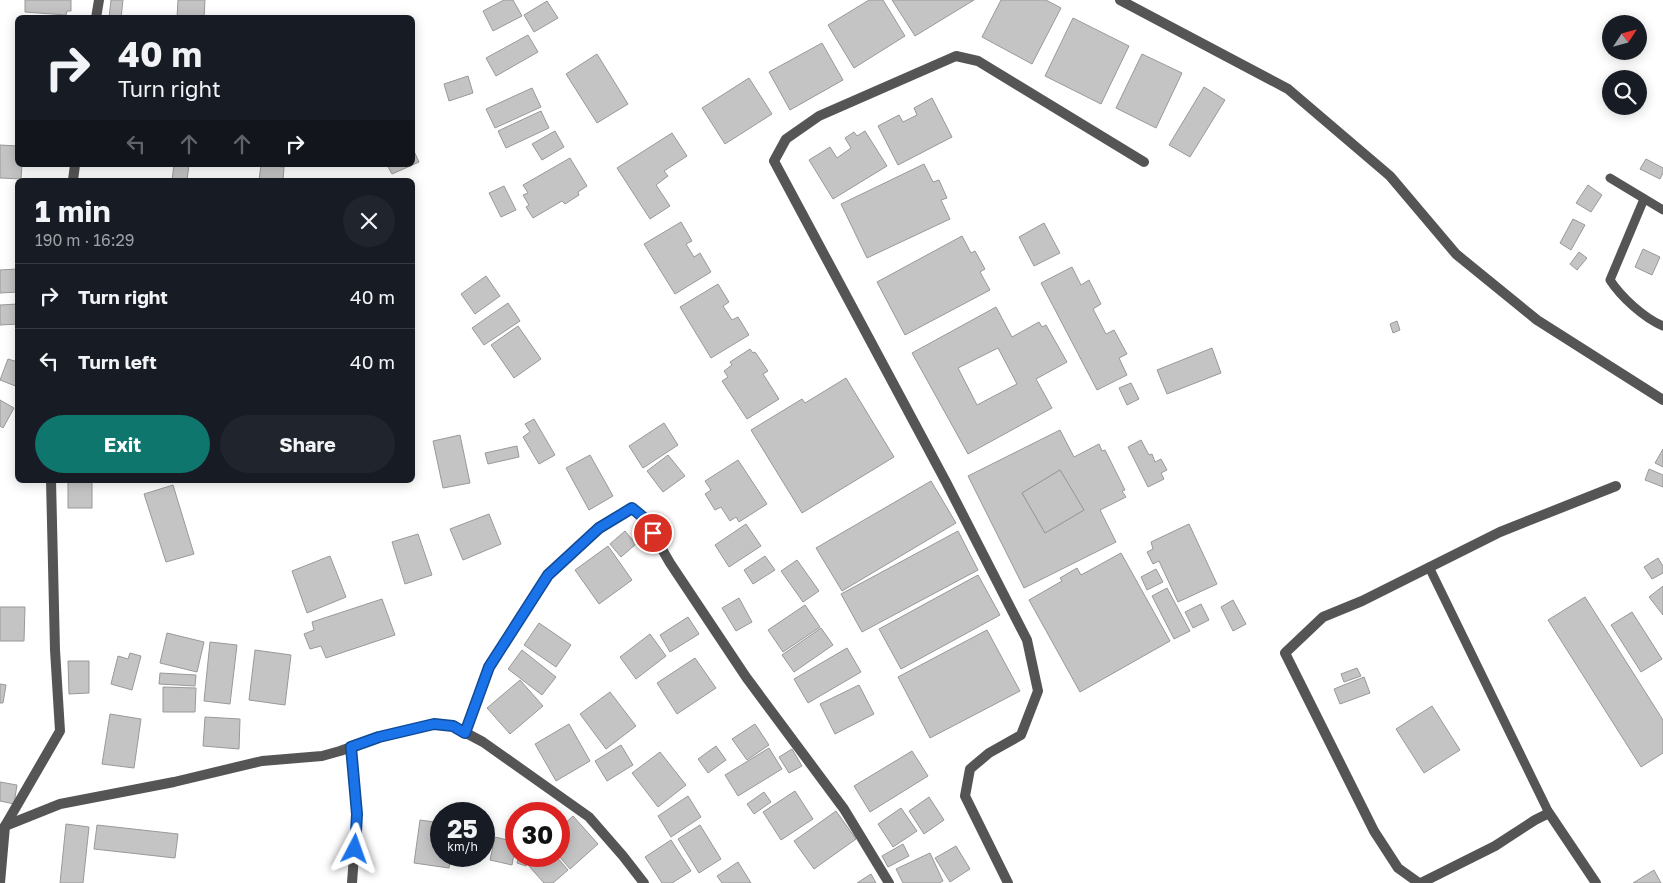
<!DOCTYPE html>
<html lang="en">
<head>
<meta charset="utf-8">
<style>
	:root { --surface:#171b24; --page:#20242c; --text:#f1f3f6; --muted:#9ea1a6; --line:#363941; --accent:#0f766e }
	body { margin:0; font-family:"Golos Text",sans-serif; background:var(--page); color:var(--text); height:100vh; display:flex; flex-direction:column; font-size:19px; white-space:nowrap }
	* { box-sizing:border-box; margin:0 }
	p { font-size:16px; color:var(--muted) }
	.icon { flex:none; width:28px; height:28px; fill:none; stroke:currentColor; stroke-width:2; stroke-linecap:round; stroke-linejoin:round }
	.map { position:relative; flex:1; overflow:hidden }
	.panel { position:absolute; left:15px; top:178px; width:400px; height:305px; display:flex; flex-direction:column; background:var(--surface); border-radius:8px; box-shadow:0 2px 12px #0003 }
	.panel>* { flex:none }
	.hud { position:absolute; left:15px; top:15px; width:400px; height:152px; border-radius:8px; box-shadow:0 2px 12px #0003; background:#171b24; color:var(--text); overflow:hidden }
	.needle { width:32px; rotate:54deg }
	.controls { position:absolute; left:1602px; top:15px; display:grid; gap:10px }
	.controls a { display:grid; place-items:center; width:45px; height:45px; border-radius:50%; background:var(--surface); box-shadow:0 2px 12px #0003; font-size:25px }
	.speed { position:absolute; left:430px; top:802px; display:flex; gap:10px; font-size:25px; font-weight:700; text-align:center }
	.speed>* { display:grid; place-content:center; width:65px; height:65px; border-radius:50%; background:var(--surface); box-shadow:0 2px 12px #0003; line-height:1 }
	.speed small { font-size:12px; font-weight:400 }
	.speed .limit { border:8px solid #d22; background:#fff; color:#111 }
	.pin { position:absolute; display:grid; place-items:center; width:42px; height:42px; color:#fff; margin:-21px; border:2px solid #fff; border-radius:50%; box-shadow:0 1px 5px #0007 }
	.me { position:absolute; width:55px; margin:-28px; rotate:4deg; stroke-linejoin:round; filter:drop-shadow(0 0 4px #0008) }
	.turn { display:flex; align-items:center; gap:18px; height:105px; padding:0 20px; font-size:22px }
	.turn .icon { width:65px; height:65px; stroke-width:2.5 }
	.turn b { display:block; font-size:35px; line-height:42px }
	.lanes { display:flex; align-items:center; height:48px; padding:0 20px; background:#0003; justify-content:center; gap:25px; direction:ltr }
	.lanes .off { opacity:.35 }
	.round { display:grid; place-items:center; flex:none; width:52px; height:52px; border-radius:26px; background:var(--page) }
	.summary { display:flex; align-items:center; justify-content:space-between; height:85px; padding:0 20px }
	h1 { font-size:30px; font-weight:700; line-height:38px }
	.action { display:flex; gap:10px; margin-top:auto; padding:10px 20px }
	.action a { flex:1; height:58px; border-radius:30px; background:var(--accent); color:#fff; font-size:20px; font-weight:700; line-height:58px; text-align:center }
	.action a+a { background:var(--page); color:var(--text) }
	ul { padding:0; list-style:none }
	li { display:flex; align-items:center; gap:15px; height:65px; padding:0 20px; border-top:1px solid var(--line) }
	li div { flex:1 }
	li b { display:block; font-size:19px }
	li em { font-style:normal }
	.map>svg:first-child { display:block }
	.building { fill:#c4c4c4; stroke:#999; fill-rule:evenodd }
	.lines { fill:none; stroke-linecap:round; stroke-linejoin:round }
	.lane { stroke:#555; stroke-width:9 }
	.street { stroke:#555; stroke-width:10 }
	.route-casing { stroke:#114b97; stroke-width:12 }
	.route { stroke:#1a73e8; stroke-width:9 }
</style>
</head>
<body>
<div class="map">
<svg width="1663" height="883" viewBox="0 0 1663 883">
	<rect width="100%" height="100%" fill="#fff"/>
	<!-- building -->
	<g class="building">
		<path d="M25,0H71V11H67L66,15L25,12Z"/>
		<path d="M111,0H123L121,18H109Z"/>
		<path d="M178,0H205L204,18H177Z"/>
		<path d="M504,0H513L522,16L493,31L483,11Z"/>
		<path d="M869,0H883L905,36L854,68L828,25Z"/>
		<path d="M892,0H974L915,36Z"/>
		<path d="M1001,0H1046L1061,8L1032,64L982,37Z"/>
		<path d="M547,1L558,18L534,32L524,15Z"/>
		<path d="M1073,18L1129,46L1101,104L1045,76Z"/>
		<path d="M528,35L538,52L496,76L486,58Z"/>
		<path d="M822,43L843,80L790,110L769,72Z"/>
		<path d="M597,54L628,104L597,123L566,74Z"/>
		<path d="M1142,54L1182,73L1156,128L1116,108Z"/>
		<path d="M468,76L473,93L449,101L444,84Z"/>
		<path d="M749,78L772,114L725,144L702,108Z"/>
		<path d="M1204,87L1225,100L1190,157L1169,145Z"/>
		<path d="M532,88L541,107L495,128L486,109Z"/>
		<path d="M932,98L952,137L898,165L878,126L899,115L903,122L917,115L914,108Z"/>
		<path d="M541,111L549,128L506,148L498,131Z"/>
		<path d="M555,131L564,147L542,160L532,144Z"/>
		<path d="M865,131L887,166L833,199L809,160L830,147L837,158L851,148L845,138L854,132L857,136Z"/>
		<path d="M672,133L687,156L664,171L668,176L656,185L670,206L650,219L617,168Z"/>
		<path d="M0,145L18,146V165H22L21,179L0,178Z"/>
		<path d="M412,147L419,162L392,174L387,165H412Z"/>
		<path d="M570,158L587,186L578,192L579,195L565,204L562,201L533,218L526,207L529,205L523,195L528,193L523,185Z"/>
		<path d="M1646,159L1663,168V173L1660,179L1640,169Z"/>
		<path d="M924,164L933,182L939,180L947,198L941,200L950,219L867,258L841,204Z"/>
		<path d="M174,165H189L187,180H172Z"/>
		<path d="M261,165L284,167L283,180H259Z"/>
		<path d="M1588,185L1602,195L1591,212L1576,203Z"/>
		<path d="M504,186L516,210L501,217L489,193Z"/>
		<path d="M1573,219L1585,225L1571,250L1560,243Z"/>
		<path d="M681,222L692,241L686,244L694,257L700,253L711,272L675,294L644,244Z"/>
		<path d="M1044,223L1060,253L1034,266L1019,237Z"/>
		<path d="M962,236L971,253L975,251L985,269L980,272L990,290L905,335L877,282Z"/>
		<path d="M1643,249L1660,257L1652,275L1635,267Z"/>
		<path d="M1579,252L1587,258L1577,270L1570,264Z"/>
		<path d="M1072,267L1081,285L1089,280L1101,304L1093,309L1106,334L1114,330L1127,354L1119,358L1127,375L1097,390L1041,283Z"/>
		<path d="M18,269V292L0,293V270Z"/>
		<path d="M486,276L500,296L475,314L461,294Z"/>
		<path d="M718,284L729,302L723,306L732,320L738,317L749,335L711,358L680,307Z"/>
		<path d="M508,303L520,321L484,345L472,328Z"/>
		<path d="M18,304V324L0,325V305Z"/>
		<path d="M996,307L1012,337L1039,322L1042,327L1046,325L1067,362L1036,379L1052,408L968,454L912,353ZM998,348L1017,384L977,405L958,368Z"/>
		<path d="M1397,321L1400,330L1393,333L1390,324Z"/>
		<path d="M518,326L541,359L514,378L491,345Z"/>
		<path d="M1212,348L1221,373L1167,394L1157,370Z"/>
		<path d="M750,349L753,353L755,352L768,371L763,374L779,399L747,419L722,381L728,377L724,371L732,365L730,362Z"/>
		<path d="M8,359L18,362V387L0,380Z"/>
		<path d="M846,378L894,457L802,513L751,430L802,399L805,403Z"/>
		<path d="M1131,383L1139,399L1127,405L1119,388Z"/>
		<path d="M0,400L14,408L3,428L0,426Z"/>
		<path d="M534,419L555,455L539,464L523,437L530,432L525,424Z"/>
		<path d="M664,423L678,445L643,468L629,446Z"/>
		<path d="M1060,430L1074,457L1099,444L1102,451L1105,450L1125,490L1122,491L1126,497L1100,510L1116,542L1024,588L968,476ZM1060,470L1084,510L1045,533L1022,493Z"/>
		<path d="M460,435L470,483L443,488L433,441Z"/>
		<path d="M1141,440L1149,455L1152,454L1155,462L1161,459L1167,470L1161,473L1164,479L1148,487L1128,447Z"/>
		<path d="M517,446L519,457L488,464L485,453Z"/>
		<path d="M1663,449V467L1655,463Z"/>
		<path d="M590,455L613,496L589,510L566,468Z"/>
		<path d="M668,455L685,476L663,492L647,471Z"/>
		<path d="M738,460L767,504L739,522L736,517L730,521L721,507L715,510L705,494L711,490L705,481Z"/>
		<path d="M1649,469L1663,475V487L1645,480Z"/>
		<path d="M1060,470L1084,510L1045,533L1022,493Z"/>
		<rect x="68" y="480" width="24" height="28"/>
		<path d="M931,481L956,523L842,591L816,548Z"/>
		<path d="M173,485L194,554L166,562L144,494Z"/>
		<path d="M489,514L501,544L463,560L450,529Z"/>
		<path d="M746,524L761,546L729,567L715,545Z"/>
		<path d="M1189,524L1217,584L1178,602L1159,561L1153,564L1147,552L1153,549L1151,542Z"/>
		<path d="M625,531L636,544L621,557L610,544Z"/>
		<path d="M958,531L978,570L862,632L841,594Z"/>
		<path d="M418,534L432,575L405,584L392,542Z"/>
		<path d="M608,546L632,580L599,604L575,570Z"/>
		<path d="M1121,553L1170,641L1080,692L1029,600L1062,581L1060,578L1077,568L1081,575Z"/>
		<path d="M330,556L346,597L307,613L292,571Z"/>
		<path d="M765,556L775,570L753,584L744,570Z"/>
		<path d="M1658,558L1663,566V573L1652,579L1644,567Z"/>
		<path d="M797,560L819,591L803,602L781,571Z"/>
		<path d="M1156,569L1163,582L1147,590L1141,577Z"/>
		<path d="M978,575L1000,615L901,669L879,629Z"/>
		<path d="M1663,586V615L1649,597Z"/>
		<path d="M1167,588L1190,631L1174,639L1152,596Z"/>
		<path d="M1585,597L1663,720V753L1641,767L1548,620Z"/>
		<path d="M739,598L752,622L736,631L722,608Z"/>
		<path d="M382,599L395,635L326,658L321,646L310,649L304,634L314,630L312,622Z"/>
		<path d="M1233,600L1246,624L1233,631L1221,607Z"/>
		<path d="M1201,604L1209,620L1193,628L1185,612Z"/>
		<path d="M805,605L820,627L783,652L768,630Z"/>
		<path d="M0,607H25L24,641H0Z"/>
		<path d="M1632,612L1662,659L1641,672L1611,625Z"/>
		<path d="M688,617L699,634L670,652L660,635Z"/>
		<path d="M539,623L571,645L556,667L524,645Z"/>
		<path d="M821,628L833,645L794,672L782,655Z"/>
		<path d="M987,630L1020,691L930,738L898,677Z"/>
		<path d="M167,633L204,642L197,672L160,663Z"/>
		<path d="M650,634L666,656L636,679L620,657Z"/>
		<path d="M210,642L237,645L230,704L204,701Z"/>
		<path d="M847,648L861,672L808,703L794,679Z"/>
		<path d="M255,650L291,655L285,705L249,700Z"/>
		<path d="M522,650L556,677L542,695L508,669Z"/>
		<path d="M130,653L141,656L132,690L111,684L118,656L128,659Z"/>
		<path d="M695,658L716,688L677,714L657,683Z"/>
		<path d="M68,661H89V693L69,694Z"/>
		<path d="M1357,668L1361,676L1344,682L1341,674Z"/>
		<path d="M160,673L196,675L195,686L159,684Z"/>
		<path d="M1364,677L1370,693L1340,704L1334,689Z"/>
		<path d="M520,680L543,706L510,734L487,708Z"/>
		<path d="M0,684L6,685L3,703H0Z"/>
		<path d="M859,685L874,714L835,734L820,704Z"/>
		<path d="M163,687L196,688L195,712H163Z"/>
		<path d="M610,692L636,726L606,749L580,714Z"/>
		<path d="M1432,706L1460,750L1424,773L1396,729Z"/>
		<path d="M110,714L141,719L134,768L102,764Z"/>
		<path d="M205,717L240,719L239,749L203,746Z"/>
		<path d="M569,724L590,761L556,781L535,744Z"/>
		<path d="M755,724L769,745L747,760L732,739Z"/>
		<path d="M621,745L633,765L607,781L595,761Z"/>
		<path d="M716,746L726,760L708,773L698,759Z"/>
		<path d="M769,748L782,769L738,796L725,775Z"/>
		<path d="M792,749L802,766L789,773L779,757Z"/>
		<path d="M912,751L928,776L870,812L854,786Z"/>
		<path d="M660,752L686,785L658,807L632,773Z"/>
		<path d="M0,782L17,785L14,804L0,801Z"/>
		<path d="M795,791L813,819L781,840L763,812Z"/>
		<path d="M764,792L771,802L754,814L747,804Z"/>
		<path d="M688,796L701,817L671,837L658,816Z"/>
		<path d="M929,797L944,820L924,834L909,811Z"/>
		<path d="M901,808L917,831L893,847L878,824Z"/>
		<path d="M836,811L856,839L814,869L794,841Z"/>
		<path d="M573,816L598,844L570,869L559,856V829Z"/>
		<path d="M420,820L441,823V856H451L449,868L414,863Z"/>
		<path d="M66,824L89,827L83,883H60Z"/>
		<path d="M97,825L178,834L175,858L94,849Z"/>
		<path d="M700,825L721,859L699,873L678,839Z"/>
		<path d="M495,837L516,842L512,865L490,860Z"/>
		<path d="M671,840L691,871L672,883H662L645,857Z"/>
		<path d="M903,844L909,856L888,867L882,856Z"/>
		<path d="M956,846L970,869L950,882L935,858Z"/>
		<path d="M930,853L943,881L939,883H903L896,869Z"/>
		<path d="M519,856H529L526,866L517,863Z"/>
		<path d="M537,856H556L568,870L553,883H544L528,865Z"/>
		<path d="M738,862L751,883H722L717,876Z"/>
		<path d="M1654,870L1661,883H1633Z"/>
		<path d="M871,874L876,883H857Z"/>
	</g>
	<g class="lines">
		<!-- lane -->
		<g class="lane">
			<path d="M1610,178L1663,210"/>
			<path d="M1644,199L1610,280C1621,297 1644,318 1663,326"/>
			<path d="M1429,567L1549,813"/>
		</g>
		<!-- street -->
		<g class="street">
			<path d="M1120,0L1288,89L1390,176L1456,254L1537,320L1663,400"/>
			<path d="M96,18L99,0"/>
			<path d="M73,180L75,165"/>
			<path d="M465,733L489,667L548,575L599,528L632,508L644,518L670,563L746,677L844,809L889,883"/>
			<path d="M351,747L357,814L352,883"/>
			<path d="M5,826L60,804L174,782L262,761L322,756L340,751L379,737L434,724L453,726L483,742L589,817L623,856L644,883"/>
			<path d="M0,883L5,826L60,731L55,650L51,480"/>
			<path d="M1008,883L965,796L970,769L989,753L1021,735L1038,691L1027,640L946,482L774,161L786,139L819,116L956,56L978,61L1144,162"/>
			<path d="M1419,883L1398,868L1374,831L1285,653L1323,617L1362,601L1500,532L1616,486"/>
			<path d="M1421,883L1495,846L1535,820L1549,813L1596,883"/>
		</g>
	</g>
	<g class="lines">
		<defs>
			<path id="route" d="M355,849L357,814L351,747L379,737L434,724L453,726L465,733L489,667L548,575L599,528L632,508L644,518L653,533"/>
		</defs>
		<!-- route casing -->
		<use href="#route" class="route-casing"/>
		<!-- route -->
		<use href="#route" class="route"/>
	</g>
</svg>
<div class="controls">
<a><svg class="needle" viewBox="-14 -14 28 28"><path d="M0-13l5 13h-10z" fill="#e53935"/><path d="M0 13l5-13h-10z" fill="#9ea1a6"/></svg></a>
<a><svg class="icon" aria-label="search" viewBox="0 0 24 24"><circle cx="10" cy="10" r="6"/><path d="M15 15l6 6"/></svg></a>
</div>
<div class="speed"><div>25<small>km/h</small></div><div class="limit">30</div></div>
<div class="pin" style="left:653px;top:533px;background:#d93025"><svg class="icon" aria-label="arrive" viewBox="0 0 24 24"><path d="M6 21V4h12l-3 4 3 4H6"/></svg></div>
<svg class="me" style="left:355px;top:849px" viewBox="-20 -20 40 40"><path d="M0-17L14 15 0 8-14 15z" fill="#1a73e8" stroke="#fff" stroke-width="4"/></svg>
<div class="hud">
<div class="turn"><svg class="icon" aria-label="right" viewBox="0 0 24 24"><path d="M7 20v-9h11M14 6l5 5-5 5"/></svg><div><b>40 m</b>Turn right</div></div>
<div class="lanes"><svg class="icon off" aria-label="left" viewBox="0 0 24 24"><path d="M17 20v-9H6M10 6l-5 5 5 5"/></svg><svg class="icon off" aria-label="ahead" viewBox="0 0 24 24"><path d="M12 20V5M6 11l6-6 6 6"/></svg><svg class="icon off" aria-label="ahead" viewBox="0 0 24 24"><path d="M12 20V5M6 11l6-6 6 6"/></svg><svg class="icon" aria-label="right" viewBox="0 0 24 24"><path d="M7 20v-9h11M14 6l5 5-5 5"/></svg></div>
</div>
<section class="panel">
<div class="summary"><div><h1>1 min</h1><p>190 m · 16:29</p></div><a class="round"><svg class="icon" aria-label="close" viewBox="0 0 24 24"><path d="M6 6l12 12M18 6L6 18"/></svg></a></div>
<ul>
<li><svg class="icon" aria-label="right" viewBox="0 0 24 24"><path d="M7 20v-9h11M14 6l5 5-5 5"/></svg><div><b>Turn right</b></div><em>40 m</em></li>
<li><svg class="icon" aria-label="left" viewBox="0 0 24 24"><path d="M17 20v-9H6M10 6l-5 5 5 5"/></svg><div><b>Turn left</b></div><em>40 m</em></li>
</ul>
<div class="action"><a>Exit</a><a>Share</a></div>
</section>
</div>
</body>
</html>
